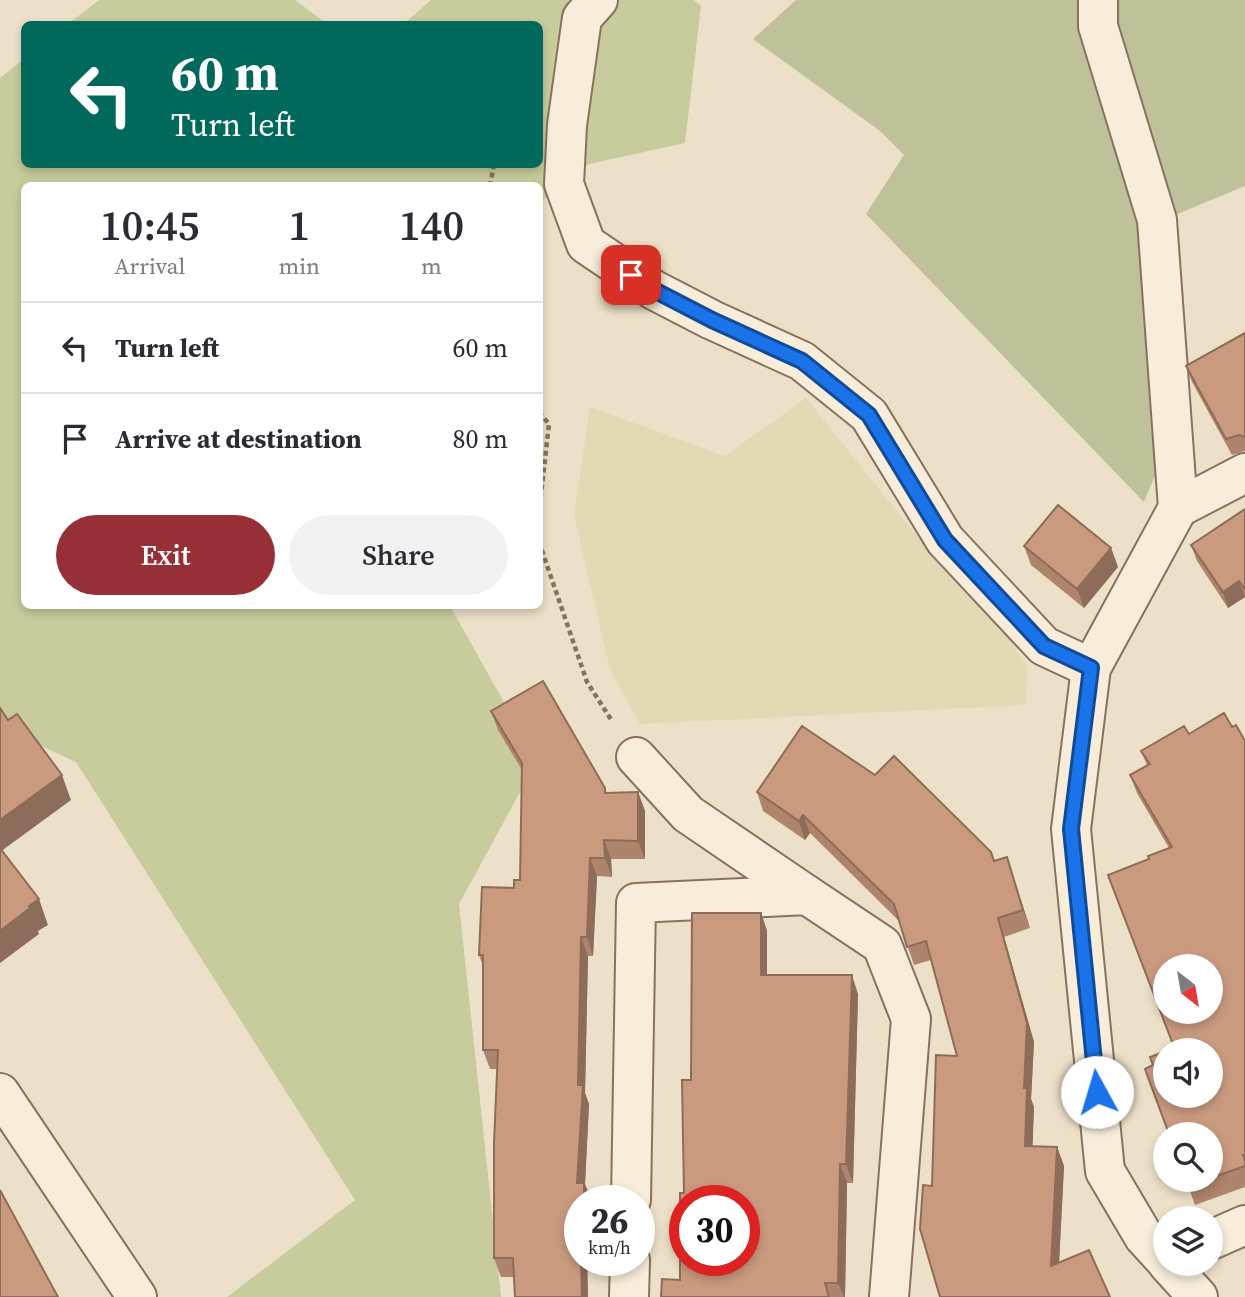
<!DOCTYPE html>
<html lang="en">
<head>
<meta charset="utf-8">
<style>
	:root { --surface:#fff; --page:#f2f2f3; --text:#2b2b33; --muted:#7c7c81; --line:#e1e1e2; --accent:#962f36 }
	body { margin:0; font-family:"Source Serif 4",serif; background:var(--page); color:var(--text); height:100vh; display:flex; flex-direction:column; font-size:26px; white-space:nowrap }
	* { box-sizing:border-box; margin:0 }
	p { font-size:23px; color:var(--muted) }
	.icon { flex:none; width:38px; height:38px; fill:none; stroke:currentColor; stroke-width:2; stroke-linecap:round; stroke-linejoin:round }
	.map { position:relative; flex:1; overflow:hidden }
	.side { position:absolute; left:21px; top:182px; width:522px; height:427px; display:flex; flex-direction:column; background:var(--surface); border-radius:10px; box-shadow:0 4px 10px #0003 }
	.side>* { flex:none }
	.top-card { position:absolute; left:21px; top:21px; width:522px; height:147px; border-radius:10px; box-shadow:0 4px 10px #0003; background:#00695c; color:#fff; overflow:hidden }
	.needle { width:46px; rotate:149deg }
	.tools { position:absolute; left:1153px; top:954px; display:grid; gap:14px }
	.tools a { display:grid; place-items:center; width:70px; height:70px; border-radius:50%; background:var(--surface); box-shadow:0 4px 10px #0003; font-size:35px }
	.speed { position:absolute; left:564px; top:1185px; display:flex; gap:14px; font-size:35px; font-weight:700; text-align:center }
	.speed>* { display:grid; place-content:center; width:91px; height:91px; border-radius:50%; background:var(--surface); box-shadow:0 4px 10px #0003; line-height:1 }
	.speed small { font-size:18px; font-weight:400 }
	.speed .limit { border:10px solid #d22; background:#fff; color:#111 }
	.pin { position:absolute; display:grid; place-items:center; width:60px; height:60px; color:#fff; margin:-30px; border-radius:14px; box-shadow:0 4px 10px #0006 }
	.me { position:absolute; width:77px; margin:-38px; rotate:354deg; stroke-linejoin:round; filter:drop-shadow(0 0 5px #0008) }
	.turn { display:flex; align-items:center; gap:24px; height:147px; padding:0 35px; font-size:32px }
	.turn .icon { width:91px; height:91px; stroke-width:2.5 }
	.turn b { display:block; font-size:49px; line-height:60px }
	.eta { display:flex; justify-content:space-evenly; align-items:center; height:119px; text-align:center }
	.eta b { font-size:42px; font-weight:600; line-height:49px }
	.button { display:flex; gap:14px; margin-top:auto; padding:14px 35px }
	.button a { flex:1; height:80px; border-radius:42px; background:var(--accent); color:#fff; font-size:28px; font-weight:600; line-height:80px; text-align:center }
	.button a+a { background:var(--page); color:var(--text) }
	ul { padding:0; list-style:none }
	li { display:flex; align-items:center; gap:21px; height:91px; padding:0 35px; border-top:2px solid var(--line) }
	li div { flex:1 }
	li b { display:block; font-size:26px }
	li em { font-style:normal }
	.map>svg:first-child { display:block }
	.farmland { fill:#e3d9b5 }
	.green { fill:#c8cb9b }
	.cemetery { fill:#bec19a }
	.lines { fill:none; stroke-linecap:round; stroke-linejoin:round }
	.street-casing { stroke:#89725d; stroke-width:42 }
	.path { stroke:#89725d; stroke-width:4.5; stroke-dasharray:5 3.5; stroke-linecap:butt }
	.street { stroke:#f8eddb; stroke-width:38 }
	.wall { fill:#ae846d }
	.shaded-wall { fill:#8d6c59 }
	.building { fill:#ca9a7f; stroke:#8d6c59; stroke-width:2; fill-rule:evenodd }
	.route-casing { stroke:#114b97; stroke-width:18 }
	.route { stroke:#1a73e8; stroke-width:12 }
</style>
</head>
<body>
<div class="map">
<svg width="1245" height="1297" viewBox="0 0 1245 1297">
	<rect width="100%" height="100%" fill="#ede0c8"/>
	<!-- farmland -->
	<path class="farmland" d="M806,398L929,551L945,540L1027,667L1026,705L640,724L610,670L574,515L590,407L725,456Z"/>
	<!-- green -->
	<g class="green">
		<path d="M99,0H295L327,24H68Z"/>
		<path d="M431,0H694L701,6L685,143L589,164L539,203V186H24V606H450L537,761L459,904L501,1297H227L355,1200L76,762L0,727V78L24,59V164H539V24H404Z"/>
	</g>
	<!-- cemetery -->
	<g class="cemetery">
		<path d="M796,0H1085L1140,223L1158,468L1144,502L866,214L904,155L880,131L753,39Z"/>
		<path d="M1114,0H1245V186L1175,215L1113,11Z"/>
	</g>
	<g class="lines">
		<defs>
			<g id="street">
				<path d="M598,0L582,18L567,125L564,184L586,244L654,290L712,320L802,361L869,415L945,540L1044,646L1091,668"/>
				<path d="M1098,0V26L1157,220L1178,508L1091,668L1071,829L1105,1171L1144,1237L1166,1261"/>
				<path d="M1178,508L1245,473"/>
				<path d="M636,757L688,814L807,895"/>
				<path d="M0,1093L137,1297"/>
				<path d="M631,1200L636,903L807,895L882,945L911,1019L889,1297"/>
				<path d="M1211,1240L1245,1225"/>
				<path d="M1168,1264L1198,1297"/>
				<path d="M629,1297L630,1260"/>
			</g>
		</defs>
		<!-- street casing -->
		<use href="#street" class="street-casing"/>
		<!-- path -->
		<g class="path">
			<path d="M490,186L494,164"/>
			<path d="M539,412L549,424L539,512"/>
			<path d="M539,542L587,682L612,721"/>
		</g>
		<!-- street -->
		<use href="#street" class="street"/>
	</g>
	<!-- wall -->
	<g class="wall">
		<path d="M1245,333V451L1232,455L1192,382L1186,366Z"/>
		<path d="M1245,509V597L1228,608L1197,561L1191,545Z"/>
		<path d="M1024,546L1111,548L1118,567L1084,608L1031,565Z"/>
		<path d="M491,711L605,788L606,793L638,792L645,811V859H611L612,877L597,876L593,956H588L585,1093L589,1104L585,1184L591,1200H579V1260H587L588,1297H515L514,1277H501L494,1258L497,1069H490L483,1050V966L479,955L514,888L520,880L522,770L498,730Z"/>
		<path d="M1232,727L1245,741V1187L1195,1205L1186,1180H1211V1134L1153,1065L1174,1047L1169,848L1137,793L1130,775L1147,765L1141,751L1189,734Z"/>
		<path d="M757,792L994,861L1013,876L1030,928L1004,937L1034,1042L1031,1099L1034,1107L1032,1146L1057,1147L1064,1166L1059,1262L1110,1297L932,1186L957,1056L931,960L914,965L899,921L810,833L805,840L763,811Z"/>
		<path d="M761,913L767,931V975L858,994L853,1183H847L845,1297H661L680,1280L684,1193Z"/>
	</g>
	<!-- shaded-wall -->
	<g class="shaded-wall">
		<path d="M1111,548L1118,567L1084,608L1077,589Z"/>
		<path d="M1239,581L1245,597L1228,608L1223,592Z"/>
		<path d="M62,775L71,800L0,852V820Z"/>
		<path d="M638,792L645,811V859L638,841Z"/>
		<path d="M803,815L810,833L805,840L799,821Z"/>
		<path d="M604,840L611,859L612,877L605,858Z"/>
		<path d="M1007,857L1013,876L1030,928L1023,910Z"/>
		<path d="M590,858L597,876L593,956L587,937Z"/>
		<path d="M39,899L48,925L38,931L39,934L0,963V931L29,906Z"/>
		<path d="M761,913L767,931V993L761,975Z"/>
		<path d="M998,918L1004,937L1034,1042L1031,1099L1034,1107L1032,1164L1025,1146Z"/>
		<path d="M581,937L588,956L585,1093L589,1104L585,1184L591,1200H584L577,1183Z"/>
		<path d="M852,975L858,994L853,1183L846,1164Z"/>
		<path d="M1057,1147L1064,1166L1058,1284L1051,1266Z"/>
		<path d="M840,1164L847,1183L845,1297H844L838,1283Z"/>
		<path d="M581,1260H587L588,1297H582Z"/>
	</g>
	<!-- building -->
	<g class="building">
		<path d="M1245,333V437L1239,435L1226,439L1186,366Z"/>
		<path d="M1058,505L1111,548L1077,589L1024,546Z"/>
		<path d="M1245,509V589L1239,581L1223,592L1191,545Z"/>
		<path d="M543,681L605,788V793L638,792V841L604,840L605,858H590L587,937H581L578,1085H583L577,1183H584V1200H579V1260H581L582,1297H515L513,1258H494V1142L498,1050H483V955H479L482,887L514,888V880H520L522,763L491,711Z"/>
		<path d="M0,708L8,720L17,714L62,775L0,820Z"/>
		<path d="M1224,713L1232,727L1236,725L1245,741V1155H1243L1245,1160V1166L1211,1178V1134H1169L1145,1069L1153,1065L1150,1057L1166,1051V1096H1211V1050H1167L1174,1047L1108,875L1149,859L1148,856L1172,847L1130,775L1150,764L1141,751L1184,726L1189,734ZM1166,966H1211V1012H1166Z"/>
		<path d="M802,726L875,775L894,756L991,852L994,861L1007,857L1023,910L998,918L1027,1023L1024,1088H1027L1025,1146L1057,1147L1051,1266L1089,1250L1110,1297H940L920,1229L923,1185L932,1186L936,1055L957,1056L926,941L907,947L894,904L803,815L799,821L757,792Z"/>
		<path d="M0,848L39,899L29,906L30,908L0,931Z"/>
		<path d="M692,913H761V975H852L846,1164H840L838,1283H825L829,1297H661L662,1279L680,1280V1193H684L682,1080H691ZM684,1200H744V1260H684Z"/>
		<path d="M1186,1180H1208L1188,1186Z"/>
		<path d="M0,1190L58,1297H0Z"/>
	</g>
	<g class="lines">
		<defs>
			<path id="route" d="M631,275L654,290L712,320L802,361L869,415L945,540L1044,646L1091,668L1071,829L1097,1092"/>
		</defs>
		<!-- route casing -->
		<use href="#route" class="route-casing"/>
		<!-- route -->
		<use href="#route" class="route"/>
	</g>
</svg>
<div class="tools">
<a><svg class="needle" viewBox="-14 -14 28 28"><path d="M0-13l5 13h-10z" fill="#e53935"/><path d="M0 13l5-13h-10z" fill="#7c7c81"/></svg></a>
<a><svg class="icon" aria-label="sound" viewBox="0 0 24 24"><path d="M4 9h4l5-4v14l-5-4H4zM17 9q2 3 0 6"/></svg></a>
<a><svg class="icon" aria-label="search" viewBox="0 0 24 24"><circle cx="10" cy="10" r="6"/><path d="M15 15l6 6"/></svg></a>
<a><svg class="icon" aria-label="layers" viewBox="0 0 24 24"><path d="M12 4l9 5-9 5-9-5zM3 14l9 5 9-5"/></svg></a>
</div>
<div class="speed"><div>26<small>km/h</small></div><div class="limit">30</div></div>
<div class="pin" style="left:631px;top:275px;background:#d93025"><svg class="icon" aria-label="arrive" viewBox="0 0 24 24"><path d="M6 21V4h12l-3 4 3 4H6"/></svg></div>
<svg class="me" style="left:1097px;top:1092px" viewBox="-20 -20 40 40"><circle r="19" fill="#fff"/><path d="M0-13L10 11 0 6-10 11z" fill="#1a73e8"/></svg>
<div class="top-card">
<div class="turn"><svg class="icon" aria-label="left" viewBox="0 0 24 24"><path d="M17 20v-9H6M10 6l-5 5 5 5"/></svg><div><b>60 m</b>Turn left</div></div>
</div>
<section class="side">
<div class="eta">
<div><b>10:45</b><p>Arrival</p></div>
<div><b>1</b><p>min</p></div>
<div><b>140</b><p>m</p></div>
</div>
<ul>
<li><svg class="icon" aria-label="left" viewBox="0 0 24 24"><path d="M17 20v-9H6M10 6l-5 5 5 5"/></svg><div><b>Turn left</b></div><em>60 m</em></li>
<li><svg class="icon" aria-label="arrive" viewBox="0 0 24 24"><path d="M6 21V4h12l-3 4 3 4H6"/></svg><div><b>Arrive at destination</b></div><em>80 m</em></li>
</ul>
<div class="button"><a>Exit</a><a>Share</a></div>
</section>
</div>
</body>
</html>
